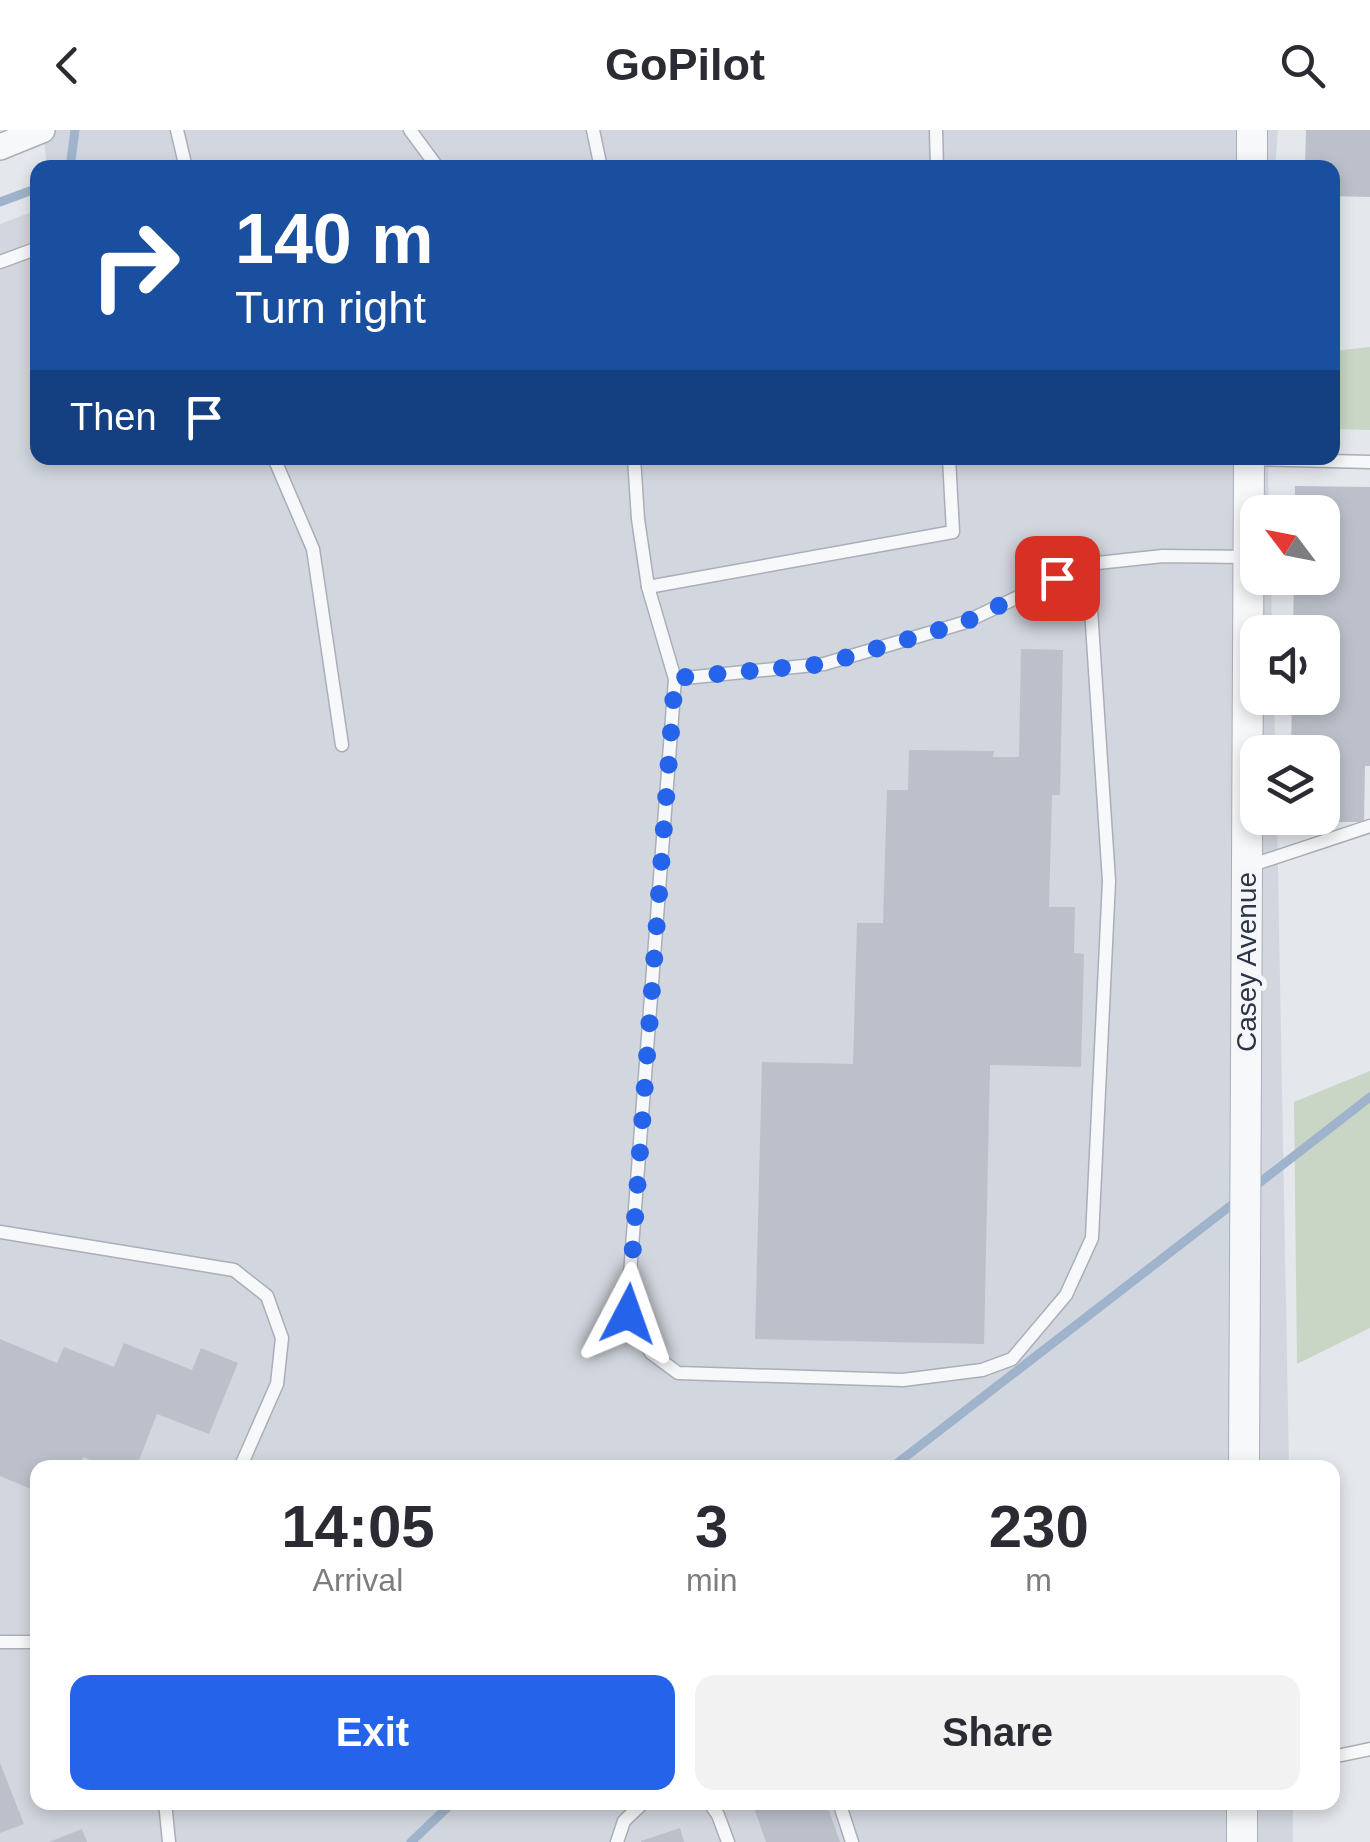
<!DOCTYPE html>
<html lang="en">
<head>
<meta charset="utf-8">
<style>
	:root { --surface:#fff; --page:#f2f2f3; --text:#2b2b33; --muted:#7c7c81; --accent:#2563eb }
	body { margin:0; font-family:Helvetica,sans-serif; background:var(--page); color:var(--text); height:100vh; display:flex; flex-direction:column; font-size:38px; white-space:nowrap }
	* { box-sizing:border-box; margin:0 }
	p { font-size:32px; color:var(--muted) }
	.icon { flex:none; width:55px; height:55px; fill:none; stroke:currentColor; stroke-width:2; stroke-linecap:round; stroke-linejoin:round }
	.map { position:relative; flex:1; overflow:hidden }
	.details { position:absolute; left:30px; top:1330px; width:1310px; height:350px; display:flex; flex-direction:column; background:var(--surface); border-radius:20px; box-shadow:0 5px 15px #0003 }
	.details>* { flex:none }
	.guide { position:absolute; left:30px; top:30px; width:1310px; height:305px; border-radius:20px; box-shadow:0 5px 15px #0003; background:#1a4fa0; color:#fff; overflow:hidden }
	.needle { width:65px; rotate:302deg }
	.tools { position:absolute; left:1240px; top:365px; display:grid; gap:20px }
	.tools a { display:grid; place-items:center; width:100px; height:100px; border-radius:20px; background:var(--surface); box-shadow:0 5px 15px #0003; font-size:50px }
	.pin { position:absolute; display:grid; place-items:center; width:85px; height:85px; color:#fff; margin:-42px; border-radius:20px; box-shadow:0 5px 15px #0006 }
	.me { position:absolute; width:110px; margin:-55px; rotate:4deg; stroke-linejoin:round; filter:drop-shadow(0 0 8px #0008) }
	.turn { display:flex; align-items:center; gap:35px; height:210px; padding:0 40px; font-size:45px }
	.turn .icon { width:130px; height:130px; stroke-width:2.5 }
	.turn b { display:block; font-size:70px; line-height:85px }
	.then { display:flex; align-items:center; height:95px; padding:0 40px; background:#0003; gap:20px; font-size:38px }
	.eta { display:flex; justify-content:space-evenly; align-items:center; height:170px; text-align:center }
	.eta b { font-size:60px; font-weight:800; line-height:70px }
	.cta { display:flex; gap:20px; margin-top:auto; padding:20px 40px }
	.cta a { flex:1; height:115px; border-radius:20px; background:var(--accent); color:#fff; font-size:40px; font-weight:800; line-height:115px; text-align:center }
	.cta a+a { background:var(--page); color:var(--text) }
	header { display:flex; justify-content:space-between; align-items:center; height:130px; padding:0 40px; background:var(--surface); font-size:45px; font-weight:800 }
	.map>svg:first-child { display:block }
	.built { fill:#d2d6de }
	.green { fill:#c9d6c5 }
	.lines { fill:none; stroke-linecap:round; stroke-linejoin:round }
	.stream { stroke:#9fb4cc; stroke-width:9 }
	.building { fill:#bbc0ca }
	.service-casing { stroke:#a9aeb7; stroke-width:15 }
	.minor-casing { stroke:#a9aeb7; stroke-width:28 }
	.tertiary-casing { stroke:#a9aeb7; stroke-width:32 }
	.service { stroke:#f7f8fa; stroke-width:12 }
	.minor { stroke:#f7f8fa; stroke-width:25 }
	.tertiary { stroke:#f7f8fa; stroke-width:30 }
	.route { stroke:#2563eb; stroke-width:18; stroke-dasharray:0 32.4 }
	.labels { text-anchor:middle; stroke-width:10; stroke-linejoin:round; paint-order:stroke }
	.street-label { font-size:28px; fill:#2b3445; stroke:#f4f6f9 }
</style>
</head>
<body>
<header><svg class="icon" aria-label="back" viewBox="0 0 24 24"><path d="M15 5l-7 7 7 7"/></svg>GoPilot<svg class="icon" aria-label="search" viewBox="0 0 24 24"><circle cx="10" cy="10" r="6"/><path d="M15 15l6 6"/></svg></header>
<div class="map">
<svg width="1370" height="1712" viewBox="0 0 1370 1712">
	<rect width="100%" height="100%" fill="#e4e7ec"/>
	<!-- built -->
	<g class="built">
		<path d="M43,0H1278L1275,38H47Z"/>
		<path d="M37,80L38,328H1268L1269,382H1258V448H1271L1272,502H1258V568H1274L1275,622H1258V688H1277L1289,1337L38,1338V1672H1293V1712H0V94Z"/>
	</g>
	<!-- green -->
	<g class="green">
		<path d="M1370,217V300L1333,299V221Z"/>
		<path d="M1370,941V1198L1297,1234L1294,972Z"/>
	</g>
	<g class="lines">
		<!-- stream -->
		<g class="stream">
			<path d="M70,38L75,0"/>
			<path d="M0,72L38,58"/>
			<path d="M1254,1057L1370,967"/>
			<path d="M891,1338L1238,1070"/>
			<path d="M411,1712L453,1672"/>
		</g>
	</g>
	<!-- building -->
	<g class="building">
		<path d="M1306,0H1370V67L1332,66V38H1305Z"/>
		<path d="M1295,356L1370,357V636H1365L1364,692H1318V688H1322V622H1291L1292,568H1322V502H1293L1294,448H1322V382H1295Z"/>
		<path d="M1021,519L1063,520L1060,665H1052L1049,777H1075L1074,823L1084,824L1081,937L990,935L984,1214L755,1209L762,932L853,934L857,793H883L887,660H908L909,620L994,621L993,627H1019Z"/>
		<path d="M0,1209L57,1233L64,1217L114,1237L124,1213L192,1240L201,1218L238,1233L209,1304L157,1284L136,1338H109L83,1327L79,1338H38V1362L0,1346Z"/>
		<path d="M0,1633L24,1694L0,1703Z"/>
		<path d="M752,1672H826L840,1712H766Z"/>
		<path d="M680,1698L684,1712H641V1711Z"/>
		<path d="M82,1699L87,1712H49Z"/>
	</g>
	<g class="lines">
		<defs>
			<g id="service">
				<path d="M177,0L186,38"/>
				<path d="M410,0L438,38"/>
				<path d="M593,0L601,38"/>
				<path d="M936,0L937,38"/>
				<path d="M0,132L38,118"/>
				<path d="M274,328L313,419L342,615"/>
				<path d="M634,328L638,389L648,457L675,549L824,534L963,493L1088,434L1163,426L1248,427"/>
				<path d="M1249,329L1370,332"/>
				<path d="M648,457L953,402L949,328"/>
				<path d="M675,549L627,1184L651,1223L678,1243L903,1250L982,1240L1012,1229L1066,1165L1092,1108L1109,751L1088,434"/>
				<path d="M1249,736L1370,696"/>
				<path d="M0,1102L234,1140L267,1166L282,1208L277,1254L240,1338"/>
				<path d="M0,1512H38"/>
				<path d="M1332,1627L1370,1619"/>
				<path d="M165,1672L169,1712"/>
				<path d="M709,1672L718,1685L728,1712"/>
				<path d="M839,1672L852,1712"/>
				<path d="M617,1712L624,1691L644,1672"/>
			</g>
			<path id="minor" d="M0,17L42,0"/>
			<g id="tertiary">
				<path d="M1252,38V0"/>
				<path d="M1244,1338L1249,328"/>
				<path d="M1242,1712V1672"/>
			</g>
		</defs>
		<!-- service casing -->
		<use href="#service" class="service-casing"/>
		<!-- minor casing -->
		<use href="#minor" class="minor-casing"/>
		<!-- tertiary casing -->
		<use href="#tertiary" class="tertiary-casing"/>
		<!-- service -->
		<use href="#service" class="service"/>
		<!-- minor -->
		<use href="#minor" class="minor"/>
		<!-- tertiary -->
		<use href="#tertiary" class="tertiary"/>
	</g>
	<g class="lines">
		<!-- route -->
		<path class="route" d="M628,1184L675,548L824,534L963,493L1057,448"/>
	</g>
	<g class="labels">
		<!-- street labels -->
		<g class="street-label">
			<text transform="translate(1246 832) rotate(-90)" y="10">Casey Avenue</text>
		</g>
	</g>
</svg>
<div class="tools">
<a><svg class="needle" viewBox="-14 -14 28 28"><path d="M0-13l5 13h-10z" fill="#e53935"/><path d="M0 13l5-13h-10z" fill="#7c7c81"/></svg></a>
<a><svg class="icon" aria-label="sound" viewBox="0 0 24 24"><path d="M4 9h4l5-4v14l-5-4H4zM17 9q2 3 0 6"/></svg></a>
<a><svg class="icon" aria-label="layers" viewBox="0 0 24 24"><path d="M12 4l9 5-9 5-9-5zM3 14l9 5 9-5"/></svg></a>
</div>
<div class="pin" style="left:1057px;top:448px;background:#d93025"><svg class="icon" aria-label="arrive" viewBox="0 0 24 24"><path d="M6 21V4h12l-3 4 3 4H6"/></svg></div>
<svg class="me" style="left:628px;top:1184px" viewBox="-20 -20 40 40"><path d="M0-17L14 15 0 8-14 15z" fill="#2563eb" stroke="#fff" stroke-width="4"/></svg>
<div class="guide">
<div class="turn"><svg class="icon" aria-label="right" viewBox="0 0 24 24"><path d="M7 20v-9h11M14 6l5 5-5 5"/></svg><div><b>140 m</b>Turn right</div></div>
<div class="then">Then<svg class="icon" aria-label="arrive" viewBox="0 0 24 24"><path d="M6 21V4h12l-3 4 3 4H6"/></svg></div>
</div>
<section class="details">
<div class="eta">
<div><b>14:05</b><p>Arrival</p></div>
<div><b>3</b><p>min</p></div>
<div><b>230</b><p>m</p></div>
</div>
<div class="cta"><a>Exit</a><a>Share</a></div>
</section>
</div>
</body>
</html>
